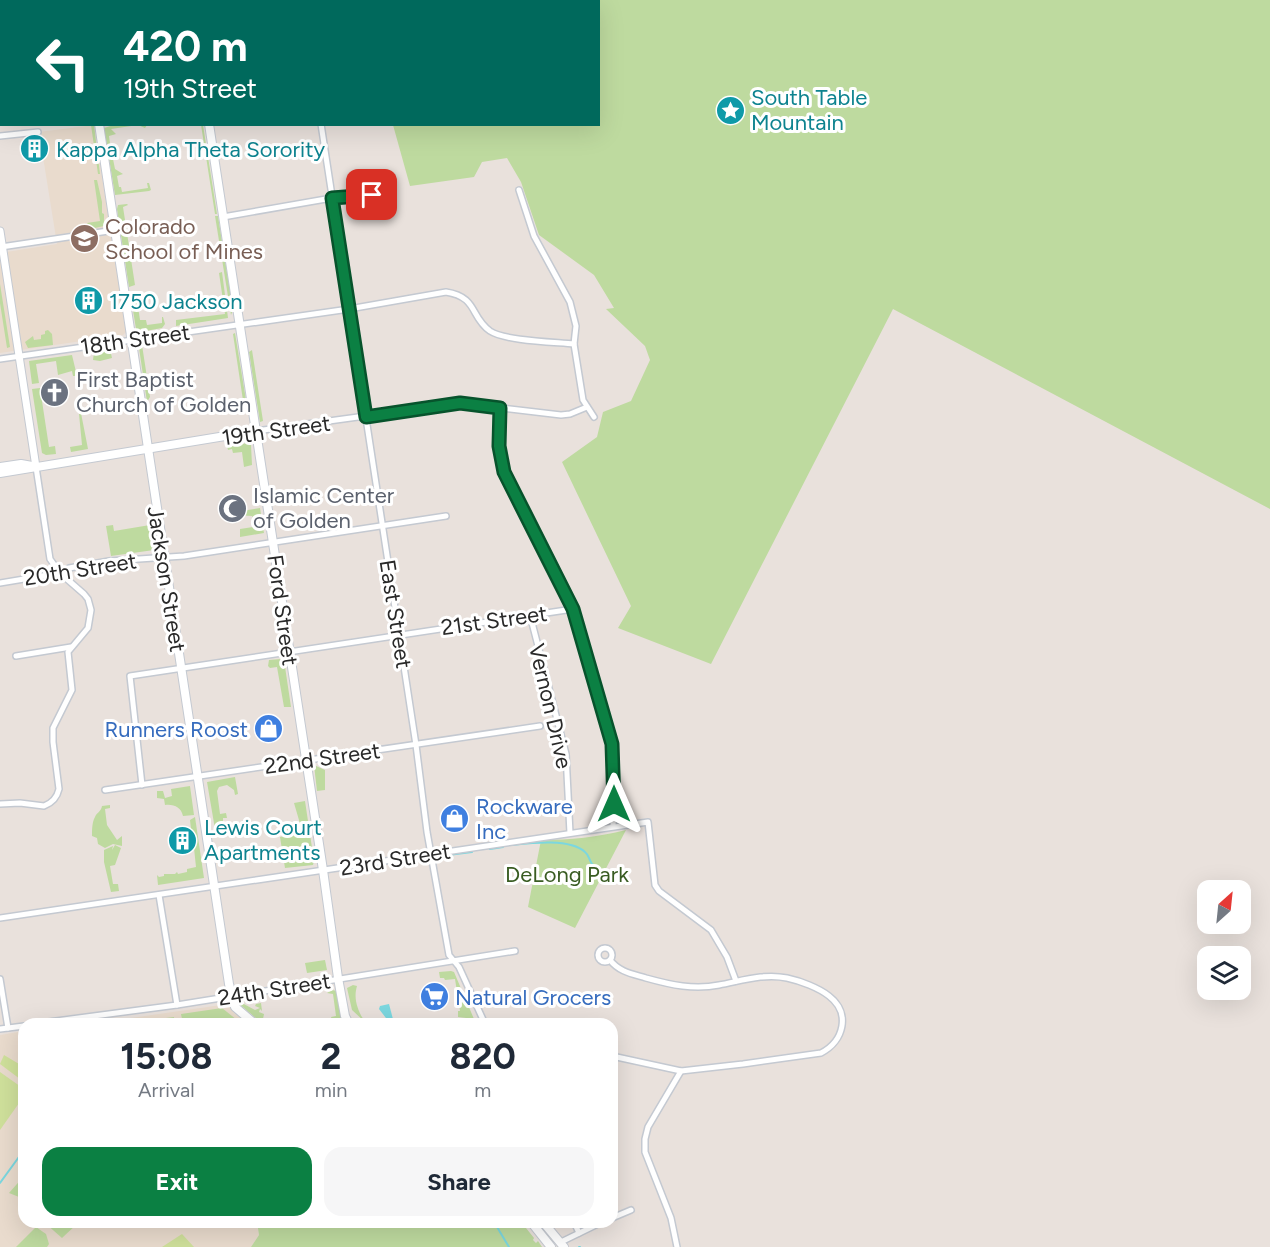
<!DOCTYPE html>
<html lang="en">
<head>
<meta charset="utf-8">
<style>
	:root { --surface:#fff; --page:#f6f6f7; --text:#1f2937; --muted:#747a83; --accent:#0b8043 }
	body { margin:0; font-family:Figtree,sans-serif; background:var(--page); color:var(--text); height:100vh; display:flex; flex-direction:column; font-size:22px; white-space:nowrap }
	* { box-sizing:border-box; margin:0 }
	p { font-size:20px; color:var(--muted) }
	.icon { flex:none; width:33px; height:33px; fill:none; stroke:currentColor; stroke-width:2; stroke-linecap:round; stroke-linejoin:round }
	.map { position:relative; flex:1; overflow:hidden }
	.sheet { position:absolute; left:18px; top:1018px; width:600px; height:210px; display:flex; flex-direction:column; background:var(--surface); border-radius:18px; box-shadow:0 6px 24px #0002 }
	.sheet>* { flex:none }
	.guide { position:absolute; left:0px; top:0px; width:600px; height:126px; box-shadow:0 6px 24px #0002; background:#00695c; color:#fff; overflow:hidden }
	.needle { width:39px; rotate:27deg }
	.controls { position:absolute; left:1197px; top:880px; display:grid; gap:12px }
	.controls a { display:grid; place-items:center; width:54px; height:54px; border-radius:12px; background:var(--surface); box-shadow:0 6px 24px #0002; font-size:30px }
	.pin { position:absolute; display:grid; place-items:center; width:51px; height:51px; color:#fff; margin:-26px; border-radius:12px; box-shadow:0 3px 9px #0006 }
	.me { position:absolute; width:66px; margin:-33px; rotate:0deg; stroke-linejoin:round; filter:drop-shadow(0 0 4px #0008) }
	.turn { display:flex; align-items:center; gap:21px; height:126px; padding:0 24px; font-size:27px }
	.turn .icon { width:78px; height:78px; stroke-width:2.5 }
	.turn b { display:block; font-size:42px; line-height:51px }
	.eta { display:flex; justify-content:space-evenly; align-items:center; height:102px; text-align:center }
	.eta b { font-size:36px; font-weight:700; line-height:42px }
	.button { display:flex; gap:12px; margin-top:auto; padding:12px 24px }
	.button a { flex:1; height:69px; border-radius:18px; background:var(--accent); color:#fff; font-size:24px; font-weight:700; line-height:69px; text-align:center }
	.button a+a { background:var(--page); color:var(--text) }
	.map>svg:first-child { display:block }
	.education { fill:#e9dbcd }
	.green { fill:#beda9f }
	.pitch { fill:#cfe09b }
	.water { fill:#7bd7df }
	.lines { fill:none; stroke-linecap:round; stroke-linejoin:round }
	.stream { stroke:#7bd7df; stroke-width:2 }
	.minor-casing { stroke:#c4c9d1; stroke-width:8 }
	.tertiary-casing { stroke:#c4c9d1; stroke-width:9 }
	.secondary-casing { stroke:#c4c9d1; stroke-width:10 }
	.minor { stroke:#fff; stroke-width:5 }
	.tertiary { stroke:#fff; stroke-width:7 }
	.secondary { stroke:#fff; stroke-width:8 }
	.route-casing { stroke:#07532c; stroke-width:15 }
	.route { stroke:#0b8043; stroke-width:10 }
	.labels { text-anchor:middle; stroke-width:6; stroke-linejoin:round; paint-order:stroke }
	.culture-label { font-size:22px; fill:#0d838f; stroke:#fff; text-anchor:start }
	.education-label { font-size:22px; fill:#785e54; stroke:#fff; text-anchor:start }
	.street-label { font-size:22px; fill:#292929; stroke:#fff }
	.worship-label { font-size:22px; fill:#5b616d; stroke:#fff; text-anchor:start }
	.shop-label { font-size:22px; fill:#366cbe; stroke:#fff; text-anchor:start }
	.park-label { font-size:22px; fill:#395c22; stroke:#fff }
</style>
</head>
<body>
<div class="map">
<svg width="1270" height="1247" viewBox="0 0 1270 1247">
	<rect width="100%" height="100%" fill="#e9e1dc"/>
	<!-- education -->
	<g class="education">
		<path d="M94,125L126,332L123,335L0,353V253L57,244L39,132Z"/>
		<path d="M221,1001L228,1002L234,1013L249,1024H67L102,1019H124L221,1005Z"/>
		<path d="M24,1031V1222L257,1223L259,1235L251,1247H0V1035Z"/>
	</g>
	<!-- green -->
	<g class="green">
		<path d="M348,0H1270V509L893,309L711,664L618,628L631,606L562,462L597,437L603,412L631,401L650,360L645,346L606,309L614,308L594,275L539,235L521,182L507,158L482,162L474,177L410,186L393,125L598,124V2L348,1Z"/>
		<path d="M117,124L147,125L145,128L138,125L111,129L116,134L109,136L111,151L116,150L113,159L115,169L123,174L117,176L119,187H121L122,192L148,188L147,183H149L151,190L149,191L115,195L104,128Z"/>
		<path d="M91,125H94L100,174H98Z"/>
		<path d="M201,125H203L217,214H215Z"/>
		<path d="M94,180H97L102,202V213L104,214V226L90,229L87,223L100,221Z"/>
		<path d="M127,204L128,205L123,207L135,285L129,287L117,209L118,205Z"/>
		<path d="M215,216H218L233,310L231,315Z"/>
		<path d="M222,272L228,318L176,326V320L225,314L219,273Z"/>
		<path d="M0,284L10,347L7,348L0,303Z"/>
		<path d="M142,296L143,298L137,300L140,320H146L147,325L162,323V317H163L165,324L162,328L140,332L136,329L131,298Z"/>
		<path d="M48,330L52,334L53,345L28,348L25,342L33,336L34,340L41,339V335L45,334V331Z"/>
		<path d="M235,333L247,406L244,407L233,334Z"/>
		<path d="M142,345L150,397L147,402L139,348Z"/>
		<path d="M110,349L112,358L100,361L93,360L94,352Z"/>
		<path d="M252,350L263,421L260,422L249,352Z"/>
		<path d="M72,355L77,376H73L72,371L58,375L56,361L36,364L39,383L32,384L29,361Z"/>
		<path d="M40,388L49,447L55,446L56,454L46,455L42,453L32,389Z"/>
		<path d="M81,413L88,449L71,452L70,447L82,445L79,414Z"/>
		<path d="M248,443L251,445L252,465L244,467L242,452L233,453L232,449L228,450L227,446Z"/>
		<path d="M260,508L262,521L256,522L252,516L235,515V512Z"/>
		<path d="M262,523L264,533L240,537V529L253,527V524Z"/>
		<path d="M113,525L114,531L150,525L154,550L111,556L106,526Z"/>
		<path d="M281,659L284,660L291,707H284L277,667L270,668L268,666L269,660Z"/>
		<path d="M314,765L325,770V790L317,791Z"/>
		<path d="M235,777L238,794L235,795L234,790L227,785L219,787L217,791L220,814L226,813L227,818H223V823L216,824L218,835H216L207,782Z"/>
		<path d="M190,786L194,815L183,816C181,807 174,804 165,805L164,799L157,798V791H163L165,798L172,796L171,789Z"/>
		<path d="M305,801L314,861L313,865L285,868L280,837L285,836L284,830L301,827L294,803Z"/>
		<path d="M110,805V808L105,809L107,825L117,840L122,836V846L113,844L105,848L98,844L97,838L92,836C92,830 92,822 95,817C97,812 101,812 102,806Z"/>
		<path d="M195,817L204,878L158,885L157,875L159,877L164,876V874H175L177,872L178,874L187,872V869L196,867L194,848H191V846L193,845L192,839H190L191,832L189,830L191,829L190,820Z"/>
		<path d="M626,830L575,928L528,907L541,840C570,840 598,837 626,830Z"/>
		<path d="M115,845L121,848L115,865L110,866L113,884H118L119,891L111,892L104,862V850L113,846L112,850Z"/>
		<path d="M325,960L327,970L307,973L305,963Z"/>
		<path d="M451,971L454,972L474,1019L458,1017V1011H460L455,979L445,980L444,978H440L439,972Z"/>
		<path d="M353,985L357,986C353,999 358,1011 365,1022L352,1010L347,988Z"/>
		<path d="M332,990L337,991L344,1024H340L337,1019L332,1020L331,1017L336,1016L333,994L327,993Z"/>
		<path d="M238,1003H242L255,1010L260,1008L255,1006L256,1004L261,1003L262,1011L260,1009L259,1012L264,1014L263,1019H265L268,1024H277H263Z"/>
		<path d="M222,1008L242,1024H183L181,1014Z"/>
		<path d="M174,1017L175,1024H125V1023Z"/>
		<path d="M24,1176V1199L9,1193Z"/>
		<path d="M257,1222L522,1223L534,1238L533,1240L536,1243L538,1241L542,1247H251L259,1235Z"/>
		<path d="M45,1223H78L62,1238Z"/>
		<path d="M36,1227L46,1234L49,1244L47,1247H16Z"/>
	</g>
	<!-- pitch -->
	<g class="pitch">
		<path d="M4,1055L24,1067V1082L0,1064Z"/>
		<path d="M0,1072L24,1089V1096L0,1130Z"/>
		<path d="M182,1234L194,1247H162Z"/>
	</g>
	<!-- water -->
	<path class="water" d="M389,1004L394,1023L389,1022L379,1009L380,1006Z"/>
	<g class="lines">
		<!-- stream -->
		<g class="stream">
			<path d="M512,845C530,843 570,838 585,852C589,855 589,860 592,864C599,872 611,876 621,878"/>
			<path d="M490,849L503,847"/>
			<path d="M440,856L472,852"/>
			<path d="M0,1183L24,1150"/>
			<path d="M494,1222L509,1247"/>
			<path d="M579,1247H580"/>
		</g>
		<defs>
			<g id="minor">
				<path d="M89,0L90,2"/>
				<path d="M301,0V2"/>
				<path d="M145,2L156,0"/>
				<path d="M0,24H2"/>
				<path d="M321,124L416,745L427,832L449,955L459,967L485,1024"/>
				<path d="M0,136L38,132"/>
				<path d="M519,190L534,236L570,302L576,326L574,344L583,400L594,417"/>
				<path d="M223,217L326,199L372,195"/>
				<path d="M1,247L115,230"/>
				<path d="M0,359L349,309L446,292C478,297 470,317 490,331C505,341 554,342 574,344"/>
				<path d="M500,408L499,446L504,472L573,609L612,743L615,788L613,826"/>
				<path d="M256,431L460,403L561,415L570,414L587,407"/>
				<path d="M0,583L60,573L69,568L109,561L184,556L446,516"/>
				<path d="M530,615L566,754L570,833"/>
				<path d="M16,656L71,647"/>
				<path d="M142,785L130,676L573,609"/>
				<path d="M105,790L540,726"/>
				<path d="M0,804L20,803L44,806C52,803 57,798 59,789L53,742V728L72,690L68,652L88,628L91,610L88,599L84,594L60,573L50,559L36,467"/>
				<path d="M159,895L177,1005"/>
				<path d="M0,918L648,822L655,885L659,891L711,930L727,957L736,981"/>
				<circle cx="605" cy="955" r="7"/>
				<path d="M610,960C619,972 633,974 646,978C671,985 694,990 719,985C741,981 764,973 787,978C801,981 819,988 829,996C851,1013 844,1041 821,1053L743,1064L681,1071L612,1056"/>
				<path d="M0,979L8,1028"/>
				<path d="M33,1024L177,1005L515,951"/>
				<path d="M0,1029L24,1026"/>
				<path d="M612,1218L631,1210"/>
				<path d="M574,1222L579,1233"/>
				<path d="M561,1242L602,1222"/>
				<path d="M677,1247L671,1218L645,1152V1139L648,1127L681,1071"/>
			</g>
			<path id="tertiary" d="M0,231L36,467"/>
			<g id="secondary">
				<path d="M189,0V2"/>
				<path d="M110,2V0"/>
				<path d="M99,124L229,984L235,1007L255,1024"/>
				<path d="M209,124L323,870L338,978L345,1016L349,1024"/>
				<path d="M0,467L21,464L32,466"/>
				<path d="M0,473L256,431"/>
				<path d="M531,1222L551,1247"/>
				<path d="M543,1222L564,1247"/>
			</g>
		</defs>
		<!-- minor casing -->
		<use href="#minor" class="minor-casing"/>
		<!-- tertiary casing -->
		<use href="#tertiary" class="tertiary-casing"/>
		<!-- secondary casing -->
		<use href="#secondary" class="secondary-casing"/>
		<!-- minor -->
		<use href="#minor" class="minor"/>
		<!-- tertiary -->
		<use href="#tertiary" class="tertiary"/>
		<!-- secondary -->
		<use href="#secondary" class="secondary"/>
	</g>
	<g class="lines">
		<defs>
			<path id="route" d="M372,195L332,198L366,417L460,403L500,408L499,446L504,472L573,609L612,744L614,804"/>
		</defs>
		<!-- route casing -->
		<use href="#route" class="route-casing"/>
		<!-- route -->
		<use href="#route" class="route"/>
	</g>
	<!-- icons -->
	<defs>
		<symbol id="sight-disc" viewBox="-11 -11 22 22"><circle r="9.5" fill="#0f9aa8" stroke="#fff"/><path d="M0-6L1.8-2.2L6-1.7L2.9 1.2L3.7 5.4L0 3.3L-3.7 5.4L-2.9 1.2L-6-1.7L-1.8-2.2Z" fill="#fff"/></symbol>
		<symbol id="building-disc" viewBox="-11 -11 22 22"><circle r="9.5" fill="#0f9aa8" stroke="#fff"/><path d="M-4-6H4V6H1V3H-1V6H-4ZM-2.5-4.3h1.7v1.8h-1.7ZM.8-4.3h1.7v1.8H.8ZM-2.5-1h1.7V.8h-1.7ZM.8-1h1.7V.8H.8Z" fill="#fff"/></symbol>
		<symbol id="university-disc" viewBox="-11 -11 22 22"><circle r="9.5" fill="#8d6e63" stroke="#fff"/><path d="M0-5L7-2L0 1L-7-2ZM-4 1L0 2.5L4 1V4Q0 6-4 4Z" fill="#fff"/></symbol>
		<symbol id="church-disc" viewBox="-11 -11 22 22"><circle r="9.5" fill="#6b7280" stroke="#fff"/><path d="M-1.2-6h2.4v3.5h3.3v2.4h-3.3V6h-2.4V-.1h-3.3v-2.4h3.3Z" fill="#fff"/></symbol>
		<symbol id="mosque-disc" viewBox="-11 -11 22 22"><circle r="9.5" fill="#6b7280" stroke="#fff"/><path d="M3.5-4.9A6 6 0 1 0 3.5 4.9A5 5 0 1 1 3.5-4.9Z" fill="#fff"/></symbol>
		<symbol id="shop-disc" viewBox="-11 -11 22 22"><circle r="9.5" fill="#3f7fe0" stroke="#fff"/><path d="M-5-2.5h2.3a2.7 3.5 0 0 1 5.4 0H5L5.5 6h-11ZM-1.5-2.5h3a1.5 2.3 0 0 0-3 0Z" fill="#fff"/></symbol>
		<symbol id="supermarket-disc" viewBox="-11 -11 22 22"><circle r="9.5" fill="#3f7fe0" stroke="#fff"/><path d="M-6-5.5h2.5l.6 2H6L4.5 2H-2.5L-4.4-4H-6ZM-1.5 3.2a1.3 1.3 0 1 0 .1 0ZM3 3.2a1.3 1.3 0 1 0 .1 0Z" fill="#fff"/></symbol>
	</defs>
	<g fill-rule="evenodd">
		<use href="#sight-disc" x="714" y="94" width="33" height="33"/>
		<use href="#building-disc" x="18" y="132" width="33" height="33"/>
		<use href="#university-disc" x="68" y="222" width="33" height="33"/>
		<use href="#building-disc" x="72" y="284" width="33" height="33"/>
		<use href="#church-disc" x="38" y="376" width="33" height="33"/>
		<use href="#mosque-disc" x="216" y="492" width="33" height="33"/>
		<use href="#shop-disc" x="252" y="712" width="33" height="33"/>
		<use href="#shop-disc" x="438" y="802" width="33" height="33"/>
		<use href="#building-disc" x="166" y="824" width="33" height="33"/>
		<use href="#supermarket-disc" x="418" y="980" width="33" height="33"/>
	</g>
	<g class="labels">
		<!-- culture labels -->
		<g class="culture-label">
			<text x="751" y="105">South Table<tspan x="751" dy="25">Mountain</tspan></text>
			<text x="56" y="157">Kappa Alpha Theta Sorority</text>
			<text x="109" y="309">1750 Jackson</text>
			<text x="204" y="835">Lewis Court<tspan x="204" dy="25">Apartments</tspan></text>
		</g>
		<!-- education labels -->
		<g class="education-label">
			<text x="105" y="234">Colorado<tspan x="105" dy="25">School of Mines</tspan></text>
		</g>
		<!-- street labels -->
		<g class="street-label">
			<text transform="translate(135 339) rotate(-8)" y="8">18th Street</text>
			<text transform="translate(276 430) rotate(-8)" y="8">19th Street</text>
			<text transform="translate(80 569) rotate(-9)" y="8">20th Street</text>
			<text transform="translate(167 579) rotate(81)" y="8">Jackson Street</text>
			<text transform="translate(283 610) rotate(82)" y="8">Ford Street</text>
			<text transform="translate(396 614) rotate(81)" y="8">East Street</text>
			<text transform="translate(494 620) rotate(-8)" y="8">21st Street</text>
			<text transform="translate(551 706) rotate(77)" y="8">Vernon Drive</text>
			<text transform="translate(322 758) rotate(-8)" y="8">22nd Street</text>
			<text transform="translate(395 859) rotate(-9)" y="8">23rd Street</text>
			<text transform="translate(274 989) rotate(-9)" y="8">24th Street</text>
		</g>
		<!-- worship labels -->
		<g class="worship-label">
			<text x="76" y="387">First Baptist<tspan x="76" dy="25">Church of Golden</tspan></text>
			<text x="253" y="503">Islamic Center<tspan x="253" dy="25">of Golden</tspan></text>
		</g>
		<!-- shop labels -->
		<g class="shop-label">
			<text x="248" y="737" text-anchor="end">Runners Roost</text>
			<text x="476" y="814">Rockware<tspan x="476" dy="25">Inc</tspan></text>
			<text x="455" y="1005">Natural Grocers</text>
		</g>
		<!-- park labels -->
		<g class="park-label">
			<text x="567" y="882">DeLong Park</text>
		</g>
	</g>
</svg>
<div class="controls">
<a><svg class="needle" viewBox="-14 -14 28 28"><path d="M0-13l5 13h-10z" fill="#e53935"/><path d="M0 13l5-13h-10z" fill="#747a83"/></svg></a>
<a><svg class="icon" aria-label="layers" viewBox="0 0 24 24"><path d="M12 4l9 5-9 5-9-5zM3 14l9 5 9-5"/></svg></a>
</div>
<div class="pin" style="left:372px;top:195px;background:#d93025"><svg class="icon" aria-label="arrive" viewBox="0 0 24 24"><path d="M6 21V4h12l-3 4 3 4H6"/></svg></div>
<svg class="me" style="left:614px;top:804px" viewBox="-20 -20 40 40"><path d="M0-17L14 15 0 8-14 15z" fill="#0b8043" stroke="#fff" stroke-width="4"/></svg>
<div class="guide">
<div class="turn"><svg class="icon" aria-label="left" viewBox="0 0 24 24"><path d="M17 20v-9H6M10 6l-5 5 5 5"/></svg><div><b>420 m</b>19th Street</div></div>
</div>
<section class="sheet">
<div class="eta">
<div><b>15:08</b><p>Arrival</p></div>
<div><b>2</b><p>min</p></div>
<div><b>820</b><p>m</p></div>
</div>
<div class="button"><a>Exit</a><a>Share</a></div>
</section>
</div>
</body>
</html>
